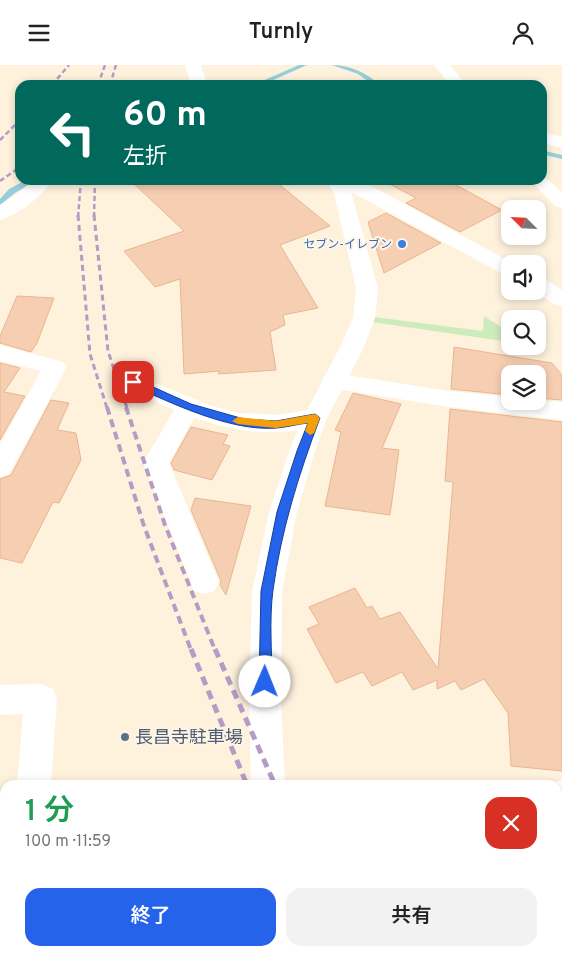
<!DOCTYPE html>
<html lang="ja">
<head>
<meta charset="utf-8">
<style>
	:root { --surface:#fff; --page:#f2f2f2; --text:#222; --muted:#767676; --accent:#2563eb }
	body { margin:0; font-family:Overpass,"Noto Sans JP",sans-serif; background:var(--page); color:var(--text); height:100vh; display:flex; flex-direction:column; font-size:19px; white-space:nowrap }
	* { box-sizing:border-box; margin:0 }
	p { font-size:16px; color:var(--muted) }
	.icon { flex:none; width:28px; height:28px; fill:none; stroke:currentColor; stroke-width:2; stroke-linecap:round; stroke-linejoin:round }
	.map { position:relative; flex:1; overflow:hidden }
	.details { position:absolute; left:0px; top:715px; width:562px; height:176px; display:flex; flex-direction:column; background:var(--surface); border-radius:15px 15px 0 0; box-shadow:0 2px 8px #0003 }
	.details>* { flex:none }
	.hud { position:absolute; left:15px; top:15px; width:532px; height:105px; border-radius:15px; box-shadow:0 2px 8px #0003; background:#00695c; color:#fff; overflow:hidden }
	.needle { width:32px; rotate:294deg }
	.buttons { position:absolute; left:501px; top:135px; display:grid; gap:10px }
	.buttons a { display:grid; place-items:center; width:45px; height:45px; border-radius:10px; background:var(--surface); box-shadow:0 2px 8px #0003; font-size:25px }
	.pin { position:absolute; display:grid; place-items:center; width:42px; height:42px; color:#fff; margin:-21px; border-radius:10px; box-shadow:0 2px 8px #0006 }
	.me { position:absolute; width:55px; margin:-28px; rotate:1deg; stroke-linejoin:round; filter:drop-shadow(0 0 4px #0008) }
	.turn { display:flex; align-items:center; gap:18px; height:105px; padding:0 25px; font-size:22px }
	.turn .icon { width:65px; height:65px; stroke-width:2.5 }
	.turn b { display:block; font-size:35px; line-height:42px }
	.round { display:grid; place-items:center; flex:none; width:52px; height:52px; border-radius:15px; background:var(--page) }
	.overview { display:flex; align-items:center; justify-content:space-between; height:85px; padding:0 25px }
	h1 { font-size:30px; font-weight:600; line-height:38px; color:#1e9e55 }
	.cta { display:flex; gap:10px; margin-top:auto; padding:10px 25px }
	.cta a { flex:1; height:58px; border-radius:15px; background:var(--accent); color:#fff; font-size:20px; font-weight:600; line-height:58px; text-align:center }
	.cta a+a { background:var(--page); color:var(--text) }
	header { display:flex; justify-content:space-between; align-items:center; height:65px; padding:0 25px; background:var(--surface); font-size:22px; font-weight:600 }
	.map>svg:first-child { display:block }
	.green { fill:#ceecbb }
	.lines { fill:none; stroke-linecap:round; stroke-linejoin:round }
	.stream { fill:#96cfdb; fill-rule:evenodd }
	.building { fill:#f6ceb2; stroke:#eab591 }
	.minor { fill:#fff; fill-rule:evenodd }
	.tertiary { fill:#fff; fill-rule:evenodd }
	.rail-far3 { stroke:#b49cc7; stroke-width:2.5; stroke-dasharray:5 3; stroke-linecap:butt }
	.rail-far2 { stroke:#b49cc7; stroke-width:3; stroke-dasharray:6 4; stroke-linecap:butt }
	.rail-far1 { stroke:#b49cc7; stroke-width:4; stroke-dasharray:8 5; stroke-linecap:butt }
	.rail { stroke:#b49cc7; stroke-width:5; stroke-dasharray:9 6; stroke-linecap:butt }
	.route { fill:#2563eb; stroke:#184099 }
	.slow { fill:#f59e0b }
	.shop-dot { fill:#3f7fe0; stroke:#fff5e5; stroke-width:2 }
	.service-dot { fill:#5c6f8a; stroke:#fff5e5; stroke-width:2 }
	.labels { text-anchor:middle; stroke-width:4; stroke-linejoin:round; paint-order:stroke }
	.far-shop-label { font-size:12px; fill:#366cbe; stroke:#fff5e5; text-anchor:end }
	.near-service-label { font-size:18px; fill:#4e5e75; stroke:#fff5e5; text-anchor:start }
</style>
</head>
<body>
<header><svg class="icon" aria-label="menu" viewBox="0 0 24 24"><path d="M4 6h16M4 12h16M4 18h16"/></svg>Turnly<svg class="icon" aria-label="person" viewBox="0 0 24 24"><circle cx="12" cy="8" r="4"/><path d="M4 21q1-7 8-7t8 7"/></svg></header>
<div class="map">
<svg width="562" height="891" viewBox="0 0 562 891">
	<rect width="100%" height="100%" fill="#fef2dd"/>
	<!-- green -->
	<path class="green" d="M484,251L501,262L510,259V277L371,257L374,252L483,266Z"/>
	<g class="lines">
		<!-- stream -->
		<g class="stream">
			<path d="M299,0H307L262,20H253Z"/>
			<path d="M332,0C350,0 367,8 380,20H373L358,9Z"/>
			<path d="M545,86L562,90V94L545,90Z"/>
			<path d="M26,115H36L15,128L0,140V134L9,124Z"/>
		</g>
	</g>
	<!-- building -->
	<g class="building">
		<path d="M130,115H274L330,161L280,180L318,243L283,250L285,260L270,267L276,305L218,309L220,306L184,309L180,214L155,222L124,186L184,166Z"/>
		<path d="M382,115H447L502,145L460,167L406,138L416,133Z"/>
		<path d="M386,148L441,178L384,208L368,157Z"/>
		<path d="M17,231L54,233L37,278L31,287L0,278V271Z"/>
		<path d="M454,282L552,298L562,310V335L538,333V309H510V330L451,324Z"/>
		<path d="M0,298L20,303L4,327L25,331L0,375Z"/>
		<path d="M353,328L401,339L382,383L399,385L390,450L325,441L341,367L335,365Z"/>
		<path d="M51,335L69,338L57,365L76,368L81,395L59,438L53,437L22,498L0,493V414L11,410Z"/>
		<path d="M450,344L562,357V706L511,701L508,648L484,614L461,625L455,616L437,624V615L413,625L402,607L372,621L363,607L336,618L307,564L319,559L309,542L355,523L367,543L372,541L380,554L400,547L438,604L453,417L445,416Z"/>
		<path d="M191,362L228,370L223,379L230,381L212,415L174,405L171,398Z"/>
		<path d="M195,433L251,441L226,530L220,520L221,516L191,445Z"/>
	</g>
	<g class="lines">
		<!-- minor -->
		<g class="minor">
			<path d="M542,67L562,72V83L542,78Z"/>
			<path d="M33,115H53C43,130 17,151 0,155V140L24,124Z"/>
			<path d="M0,280L63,297L67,302L9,409L0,412V379L41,306L0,296Z"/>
			<path d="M333,308L449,326L510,332V336L538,335L562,337V355L449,342L325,322L321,316L325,310Z"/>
			<path d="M133,309L212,341L240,348L277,350L315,344L324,347L327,353L324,359C276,373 240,368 194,353L169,398L219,517L214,526L204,529L194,526L143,398L174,345L125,323L121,317L125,311Z"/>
			<path d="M41,619L53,624L57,634L51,720H17L23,649L0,650V620Z"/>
			<path d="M558,716H562V750H558V720H547Z"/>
			<path d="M220,886H260L258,891H218Z"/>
		</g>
		<!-- tertiary -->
		<g class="tertiary">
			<path d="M185,0H201L207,20H191Z"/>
			<path d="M434,0H450L466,20H450Z"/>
			<path d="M542,110L562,127V143L555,141L530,115H542Z"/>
			<path d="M327,115H356L381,126L514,199H510V211L503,209L351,127L378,223L375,253L364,282L327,353L315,386L297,447L282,527L281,635L285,720H251L249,635L252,527L269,447L289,386L303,353L340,282L353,253L356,223L334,129Z"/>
			<path d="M538,214L546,215L562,225V241L554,239L533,226H538Z"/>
			<rect x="255" y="886" width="40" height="5"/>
		</g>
		<!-- rail-far3 -->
		<g class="rail-far3">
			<path d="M52,20L69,0"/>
			<path d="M98,20L105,0"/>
			<path d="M110,20L116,0"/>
			<path d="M0,75L20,55"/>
			<path d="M0,116L20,102"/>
			<path d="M78,152L81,115"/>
			<path d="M94,152L95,115"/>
		</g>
		<!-- rail-far2 -->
		<g class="rail-far2">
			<path d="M78,150L90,289L107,343"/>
			<path d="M94,150L108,286L127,343"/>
		</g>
		<!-- rail-far1 -->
		<g class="rail-far1">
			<path d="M107,342L144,461L191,585"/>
			<path d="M126,342L165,460L215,585"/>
		</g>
		<!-- rail -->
		<g class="rail">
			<path d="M191,584L247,720"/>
			<path d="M215,584L275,720"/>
			<path d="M318,886L320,891"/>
			<path d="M350,886L352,891"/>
		</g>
	</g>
	<!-- route -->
	<path class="route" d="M133,313L191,339L244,354L276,356L315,349L320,353C299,408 281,466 273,525C269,555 272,587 272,617L270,621L265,623L261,621L259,617L261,526L277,447L297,386L308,358C298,359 288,362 277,363C231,367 171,338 129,319V314Z"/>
	<!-- slow -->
	<path class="slow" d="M315,349L320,353L314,368L310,370L305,366L308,358L276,363L238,359L232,356L238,352L276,356Z"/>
	<!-- markers -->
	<circle class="shop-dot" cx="402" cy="179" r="5"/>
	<circle class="service-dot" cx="125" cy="672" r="5"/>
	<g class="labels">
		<!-- far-shop labels -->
		<g class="far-shop-label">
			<text x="392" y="183">セブン-イレブン</text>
		</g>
		<!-- near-service labels -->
		<g class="near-service-label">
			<text x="135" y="678">長昌寺駐車場</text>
		</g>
	</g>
</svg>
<div class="buttons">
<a><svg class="needle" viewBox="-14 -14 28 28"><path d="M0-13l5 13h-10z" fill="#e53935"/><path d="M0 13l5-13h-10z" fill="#767676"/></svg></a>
<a><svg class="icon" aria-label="sound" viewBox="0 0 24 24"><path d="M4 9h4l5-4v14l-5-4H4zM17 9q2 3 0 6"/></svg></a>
<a><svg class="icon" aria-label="search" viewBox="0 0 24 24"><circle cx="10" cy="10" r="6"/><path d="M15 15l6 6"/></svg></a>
<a><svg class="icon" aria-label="layers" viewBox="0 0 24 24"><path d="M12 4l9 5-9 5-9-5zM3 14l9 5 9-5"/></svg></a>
</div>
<div class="pin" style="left:133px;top:317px;background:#d93025"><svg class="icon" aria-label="arrive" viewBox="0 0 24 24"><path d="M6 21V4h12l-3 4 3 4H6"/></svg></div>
<svg class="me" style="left:265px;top:617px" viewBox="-20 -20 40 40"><circle r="19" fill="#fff"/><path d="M0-13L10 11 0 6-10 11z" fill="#2563eb"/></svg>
<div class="hud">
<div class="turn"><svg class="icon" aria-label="left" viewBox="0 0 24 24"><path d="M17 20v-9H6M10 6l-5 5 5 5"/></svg><div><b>60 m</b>左折</div></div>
</div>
<section class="details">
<div class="overview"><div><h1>1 分</h1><p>100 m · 11:59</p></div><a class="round" style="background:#d93025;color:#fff"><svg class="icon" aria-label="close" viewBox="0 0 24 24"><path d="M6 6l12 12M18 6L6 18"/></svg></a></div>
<div class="cta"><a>終了</a><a>共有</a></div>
</section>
</div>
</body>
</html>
